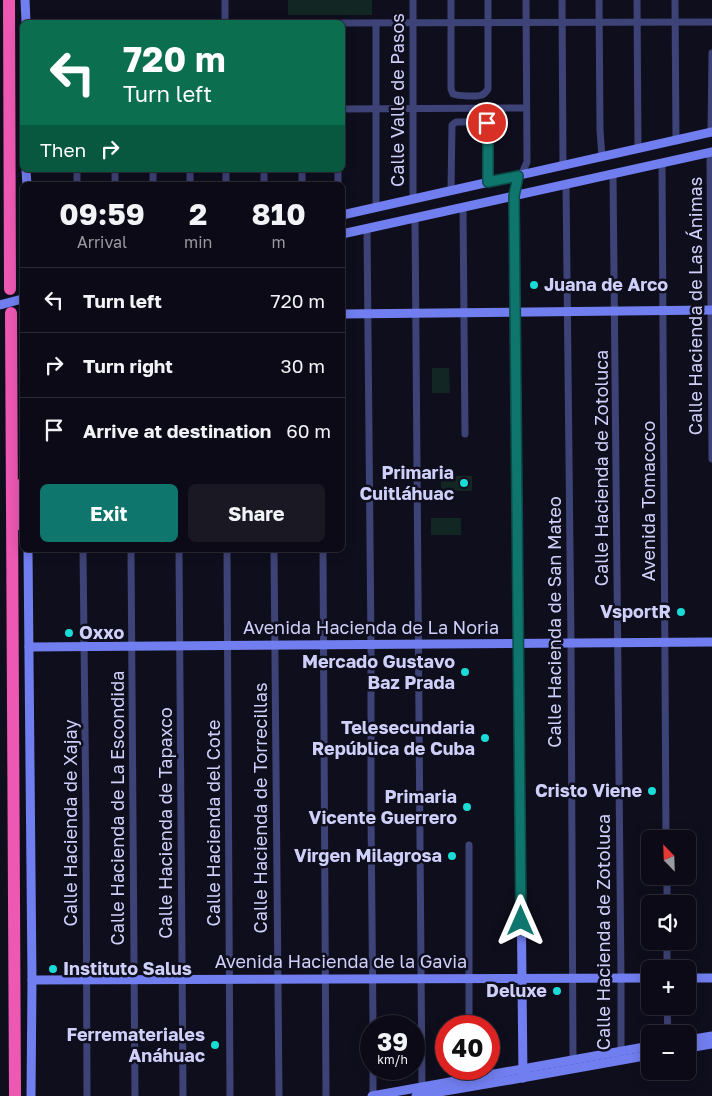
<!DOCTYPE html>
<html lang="en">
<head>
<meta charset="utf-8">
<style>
	:root { --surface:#0b0a16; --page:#191823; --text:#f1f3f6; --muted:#9a9aa1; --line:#2b2b35; --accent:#0f766e }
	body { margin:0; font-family:"Golos Text",sans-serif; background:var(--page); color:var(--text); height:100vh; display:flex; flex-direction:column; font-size:19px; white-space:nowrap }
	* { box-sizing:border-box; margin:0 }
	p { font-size:16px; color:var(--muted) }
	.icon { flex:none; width:28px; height:28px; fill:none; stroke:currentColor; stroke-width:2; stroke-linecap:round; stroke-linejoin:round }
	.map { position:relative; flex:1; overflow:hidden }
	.panel { position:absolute; left:20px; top:182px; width:325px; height:370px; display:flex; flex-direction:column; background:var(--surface); border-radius:8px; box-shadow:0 2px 12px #0003,0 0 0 1px var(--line) }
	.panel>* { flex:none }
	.hud { position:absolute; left:20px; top:20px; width:325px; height:152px; border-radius:8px; box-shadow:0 2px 12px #0003,0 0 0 1px var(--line); background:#0b6e4f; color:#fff; overflow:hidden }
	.needle { width:32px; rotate:337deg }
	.tools { position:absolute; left:641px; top:830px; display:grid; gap:10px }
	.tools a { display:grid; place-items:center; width:55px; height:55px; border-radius:8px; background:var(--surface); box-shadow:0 2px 12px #0003,0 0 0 1px var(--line); font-size:25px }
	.speed { position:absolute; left:360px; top:1015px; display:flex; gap:10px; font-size:25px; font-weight:700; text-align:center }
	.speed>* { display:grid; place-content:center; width:65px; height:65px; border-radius:50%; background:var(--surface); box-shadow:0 2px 12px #0003,0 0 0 1px var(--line); line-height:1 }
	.speed small { font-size:12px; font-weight:400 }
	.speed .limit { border:8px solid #d22; background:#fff; color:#111 }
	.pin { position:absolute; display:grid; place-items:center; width:42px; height:42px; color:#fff; margin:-21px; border:2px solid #fff; border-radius:50%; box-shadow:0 1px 5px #0007 }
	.me { position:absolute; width:55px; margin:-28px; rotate:0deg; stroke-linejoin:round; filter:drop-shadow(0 0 4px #0008) }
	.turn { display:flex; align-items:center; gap:18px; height:105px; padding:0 20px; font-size:22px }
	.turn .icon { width:65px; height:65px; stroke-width:2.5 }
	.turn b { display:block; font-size:35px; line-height:42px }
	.then { display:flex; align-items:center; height:48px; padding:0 20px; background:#0003; gap:10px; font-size:19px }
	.eta { display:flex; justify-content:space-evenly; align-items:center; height:85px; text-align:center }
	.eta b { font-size:30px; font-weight:700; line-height:35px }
	.cta { display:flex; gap:10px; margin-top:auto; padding:10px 20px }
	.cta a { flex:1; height:58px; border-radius:8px; background:var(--accent); color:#fff; font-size:20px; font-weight:700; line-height:58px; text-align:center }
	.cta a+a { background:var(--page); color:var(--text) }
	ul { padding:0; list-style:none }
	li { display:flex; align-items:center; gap:15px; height:65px; padding:0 20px; border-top:1px solid var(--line) }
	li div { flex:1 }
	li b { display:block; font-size:19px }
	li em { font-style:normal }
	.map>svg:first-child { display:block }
	.green { fill:#122623 }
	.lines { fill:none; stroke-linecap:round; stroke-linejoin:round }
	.street { stroke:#3e4377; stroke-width:7 }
	.secondary { stroke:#717eef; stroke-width:9 }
	.highway { stroke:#ec58b2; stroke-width:12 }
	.secondary-bridge { stroke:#717eef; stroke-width:9 }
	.route-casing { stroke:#0a4d48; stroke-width:12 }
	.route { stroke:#0f766e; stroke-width:9 }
	.poi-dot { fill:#19dcd6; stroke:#0f0e1d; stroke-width:2 }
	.labels { text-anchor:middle; stroke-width:5; stroke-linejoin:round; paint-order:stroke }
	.street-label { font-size:18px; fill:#cfd0fa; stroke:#0f0e1d }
	.poi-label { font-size:18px; font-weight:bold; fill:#cfd0fa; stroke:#0f0e1d; text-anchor:end }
</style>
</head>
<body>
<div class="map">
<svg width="712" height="1096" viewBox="0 0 712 1096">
	<rect width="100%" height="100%" fill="#0f0e1d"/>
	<!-- green -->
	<g class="green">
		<rect x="288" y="0" width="84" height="15"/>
		<path d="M432,368H449L450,393H432Z"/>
		<rect x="441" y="476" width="31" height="15"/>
		<rect x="431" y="518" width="30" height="17"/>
	</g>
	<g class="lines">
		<!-- street -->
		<g class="street">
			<path d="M225,0V22"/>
			<path d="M413,0V199"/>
			<path d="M451,0V89L453,94C459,96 476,97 482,95C486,93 486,92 488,89V0"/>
			<path d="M562,0L563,166"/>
			<path d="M599,0L600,130L602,157"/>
			<path d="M637,0L638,149"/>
			<path d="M675,0L676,141"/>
			<path d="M342,23L712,22"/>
			<path d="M376,23V208"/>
			<path d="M342,109L526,108"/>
			<path d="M711,133L712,53"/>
			<path d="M710,152L712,459"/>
			<path d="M662,163L666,839"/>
			<path d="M115,170V185"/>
			<path d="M153,170V185"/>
			<path d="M226,170V185"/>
			<path d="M264,170V185"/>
			<path d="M302,170V185"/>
			<path d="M613,174L621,978V1051L618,1061"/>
			<path d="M518,176L523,171L527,162L526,0"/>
			<path d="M566,184L571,643L573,1059"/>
			<path d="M77,185V170"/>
			<path d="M190,185V170"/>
			<path d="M338,185V170"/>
			<path d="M451,191L452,125L456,122H484L487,123L488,127V183"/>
			<path d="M463,207L465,434"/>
			<path d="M415,218L422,1092"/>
			<path d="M367,229L371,644V814L373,1026"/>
			<path d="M83,550L86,817L87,1096"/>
			<path d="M131,550L135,1096"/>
			<path d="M179,550L183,1096"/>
			<path d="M227,550L230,1096"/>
			<path d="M274,550L279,1096"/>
			<path d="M323,550L326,1096"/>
			<path d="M469,845V1026"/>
			<path d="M667,876V904"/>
			<path d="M667,941V969"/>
			<path d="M667,1006L668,1034"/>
			<path d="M469,1069L470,1078"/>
			<path d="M373,1096V1069"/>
		</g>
		<!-- secondary -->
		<g class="secondary">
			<path d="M25,0L26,22"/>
			<path d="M26,170L27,185"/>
			<path d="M518,176L514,196L523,1078"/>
			<path d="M342,215L712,132"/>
			<path d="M342,234L712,152"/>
			<path d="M342,314L712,310"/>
			<path d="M28,550L32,980L31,1096"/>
			<path d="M29,647L712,642"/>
			<path d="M688,978H712"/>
			<path d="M32,980L650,978"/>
			<path d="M688,1040L712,1036"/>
			<path d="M688,1048L712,1044"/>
			<path d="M372,1096L650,1046"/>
			<path d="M416,1096L510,1080L650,1055"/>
		</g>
		<!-- highway -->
		<g class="highway">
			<path d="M9,0L10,289"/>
			<path d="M11,313L15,1096"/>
			<path d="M19,524L22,484"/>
		</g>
		<!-- secondary-bridge -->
		<path class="secondary-bridge" d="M0,305L22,299"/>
	</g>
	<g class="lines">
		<defs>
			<path id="route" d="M487,123L488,127V182L518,176L514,196L521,921"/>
		</defs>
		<!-- route casing -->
		<use href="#route" class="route-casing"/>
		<!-- route -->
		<use href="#route" class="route"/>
	</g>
	<!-- markers -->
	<g class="poi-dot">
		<circle cx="534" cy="285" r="5"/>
		<circle cx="464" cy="483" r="5"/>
		<circle cx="681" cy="612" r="5"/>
		<circle cx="69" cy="633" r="5"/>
		<circle cx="465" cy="672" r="5"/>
		<circle cx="485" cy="738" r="5"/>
		<circle cx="652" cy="791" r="5"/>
		<circle cx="467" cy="807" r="5"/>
		<circle cx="452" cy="856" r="5"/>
		<circle cx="53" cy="969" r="5"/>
		<circle cx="557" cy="991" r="5"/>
		<circle cx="215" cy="1045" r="5"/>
	</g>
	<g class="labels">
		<!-- street labels -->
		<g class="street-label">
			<text transform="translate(398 100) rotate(-90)" y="6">Calle Valle de Pasos</text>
			<text transform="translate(696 306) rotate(-90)" y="6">Calle Hacienda de Las Ánimas</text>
			<text transform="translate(602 468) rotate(-90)" y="6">Calle Hacienda de Zotoluca</text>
			<text transform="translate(649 501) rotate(-90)" y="6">Avenida Tomacoco</text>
			<text transform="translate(555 622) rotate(-90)" y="6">Calle Hacienda de San Mateo</text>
			<text x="371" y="634">Avenida Hacienda de La Noria</text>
			<text transform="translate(118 808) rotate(-90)" y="6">Calle Hacienda de La Escondida</text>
			<text transform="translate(261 808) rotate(-90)" y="6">Calle Hacienda de Torrecillas</text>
			<text transform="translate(71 823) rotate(-90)" y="6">Calle Hacienda de Xajay</text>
			<text transform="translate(166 823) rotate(-90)" y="6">Calle Hacienda de Tapaxco</text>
			<text transform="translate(214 823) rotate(-90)" y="6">Calle Hacienda del Cote</text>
			<text transform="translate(604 932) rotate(-90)" y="6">Calle Hacienda de Zotoluca</text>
			<text x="341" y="968">Avenida Hacienda de la Gavia</text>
		</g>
		<!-- poi labels -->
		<g class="poi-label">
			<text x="544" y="291" text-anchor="start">Juana de Arco</text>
			<text x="454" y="479">Primaria<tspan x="454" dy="21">Cuitláhuac</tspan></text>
			<text x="671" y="618">VsportR</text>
			<text x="79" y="639" text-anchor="start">Oxxo</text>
			<text x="455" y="668">Mercado Gustavo<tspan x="455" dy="21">Baz Prada</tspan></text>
			<text x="475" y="734">Telesecundaria<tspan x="475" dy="21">República de Cuba</tspan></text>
			<text x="642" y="797">Cristo Viene</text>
			<text x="457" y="803">Primaria<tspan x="457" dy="21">Vicente Guerrero</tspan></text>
			<text x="442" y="862">Virgen Milagrosa</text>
			<text x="63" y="975" text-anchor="start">Instituto Salus</text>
			<text x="547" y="997">Deluxe</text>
			<text x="205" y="1041">Ferremateriales<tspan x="205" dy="21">Anáhuac</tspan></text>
		</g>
	</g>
</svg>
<div class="tools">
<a><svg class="needle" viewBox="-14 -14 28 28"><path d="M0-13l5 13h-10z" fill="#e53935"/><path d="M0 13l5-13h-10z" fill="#9a9aa1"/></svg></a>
<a><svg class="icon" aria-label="sound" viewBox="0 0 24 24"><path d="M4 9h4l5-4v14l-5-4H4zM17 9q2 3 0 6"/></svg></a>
<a>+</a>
<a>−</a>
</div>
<div class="speed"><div>39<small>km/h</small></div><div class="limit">40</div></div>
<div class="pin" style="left:487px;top:123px;background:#d93025"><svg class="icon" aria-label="arrive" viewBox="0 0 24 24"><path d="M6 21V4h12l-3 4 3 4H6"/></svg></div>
<svg class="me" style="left:521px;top:921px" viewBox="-20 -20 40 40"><path d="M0-17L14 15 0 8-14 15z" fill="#0f766e" stroke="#fff" stroke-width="4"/></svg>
<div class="hud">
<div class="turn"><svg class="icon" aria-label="left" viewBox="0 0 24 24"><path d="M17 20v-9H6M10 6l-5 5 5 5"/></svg><div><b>720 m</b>Turn left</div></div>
<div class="then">Then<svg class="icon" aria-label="right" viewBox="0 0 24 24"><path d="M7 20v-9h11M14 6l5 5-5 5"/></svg></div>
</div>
<section class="panel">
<div class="eta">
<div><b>09:59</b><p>Arrival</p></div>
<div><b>2</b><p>min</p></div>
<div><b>810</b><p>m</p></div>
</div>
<ul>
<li><svg class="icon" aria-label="left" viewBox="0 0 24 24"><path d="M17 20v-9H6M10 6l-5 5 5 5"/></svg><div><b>Turn left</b></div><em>720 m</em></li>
<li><svg class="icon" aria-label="right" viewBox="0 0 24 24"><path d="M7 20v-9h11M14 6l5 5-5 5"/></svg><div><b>Turn right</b></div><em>30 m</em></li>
<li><svg class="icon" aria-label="arrive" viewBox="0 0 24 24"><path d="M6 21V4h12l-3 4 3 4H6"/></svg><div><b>Arrive at destination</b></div><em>60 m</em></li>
</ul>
<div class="cta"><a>Exit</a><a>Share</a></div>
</section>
</div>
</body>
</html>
